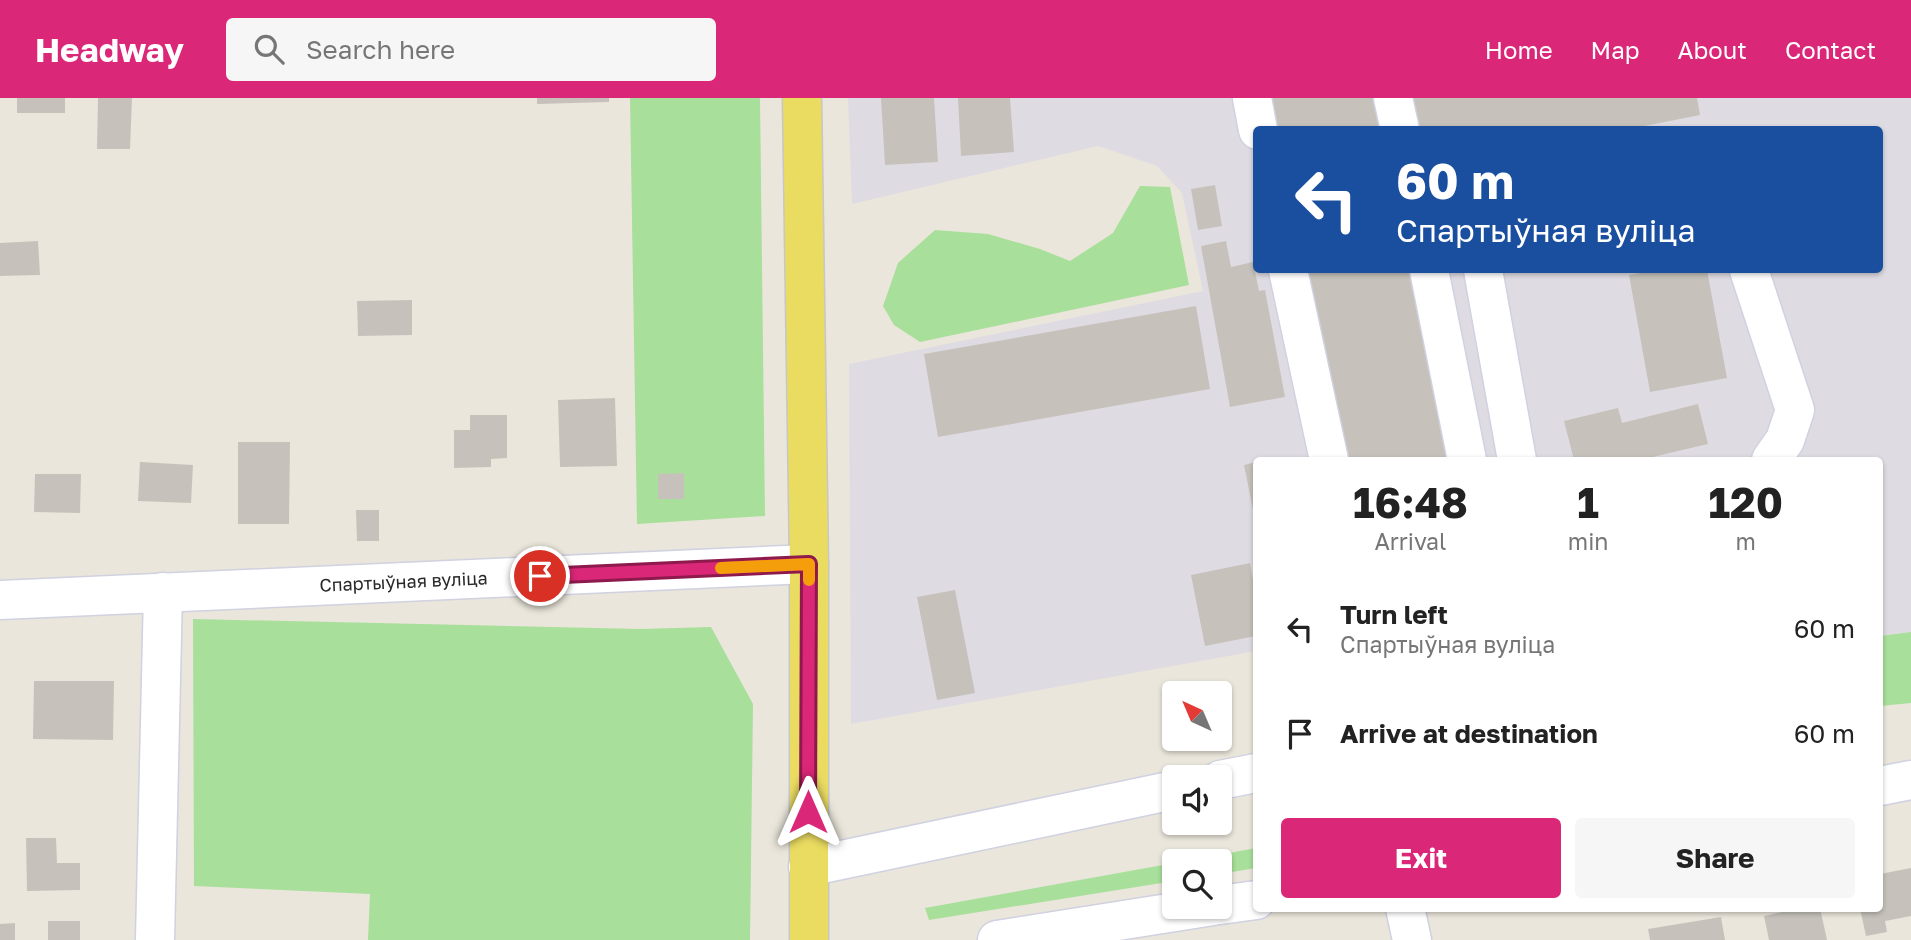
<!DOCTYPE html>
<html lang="en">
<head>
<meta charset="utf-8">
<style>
	:root { --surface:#fff; --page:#f6f6f6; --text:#222; --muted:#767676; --accent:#db2777 }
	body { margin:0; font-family:"Golos Text",sans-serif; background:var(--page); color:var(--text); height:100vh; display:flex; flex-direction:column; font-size:26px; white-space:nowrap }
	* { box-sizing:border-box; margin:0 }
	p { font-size:23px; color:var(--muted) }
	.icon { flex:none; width:38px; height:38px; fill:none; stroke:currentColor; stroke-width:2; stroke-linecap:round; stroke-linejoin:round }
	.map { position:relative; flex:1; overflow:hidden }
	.drawer { position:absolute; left:1253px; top:359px; width:630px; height:455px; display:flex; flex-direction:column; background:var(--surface); border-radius:7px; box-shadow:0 2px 5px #0004 }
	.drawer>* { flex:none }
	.top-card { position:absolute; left:1253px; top:28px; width:630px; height:147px; border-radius:7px; box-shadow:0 2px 5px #0004; background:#1a4fa0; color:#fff; overflow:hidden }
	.needle { width:46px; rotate:316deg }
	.fabs { position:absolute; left:1162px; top:583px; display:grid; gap:14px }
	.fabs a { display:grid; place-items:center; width:70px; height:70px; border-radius:7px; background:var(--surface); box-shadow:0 2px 5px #0004; font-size:35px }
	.pin { position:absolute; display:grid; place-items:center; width:60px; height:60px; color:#fff; margin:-30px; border:4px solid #fff; border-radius:50%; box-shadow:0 2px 7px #0007 }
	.me { position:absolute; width:77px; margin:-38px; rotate:0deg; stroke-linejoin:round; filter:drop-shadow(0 0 5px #0008) }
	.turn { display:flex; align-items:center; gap:24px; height:147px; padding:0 28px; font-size:32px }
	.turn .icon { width:91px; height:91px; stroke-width:2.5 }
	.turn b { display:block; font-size:49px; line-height:60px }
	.eta { display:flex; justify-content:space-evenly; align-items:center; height:119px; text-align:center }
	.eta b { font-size:42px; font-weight:700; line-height:49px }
	.action { display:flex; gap:14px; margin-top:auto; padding:14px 28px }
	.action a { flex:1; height:80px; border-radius:7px; background:var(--accent); color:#fff; font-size:28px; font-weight:700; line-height:80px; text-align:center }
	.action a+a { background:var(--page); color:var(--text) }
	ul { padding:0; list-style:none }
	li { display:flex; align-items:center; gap:21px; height:105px; padding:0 28px }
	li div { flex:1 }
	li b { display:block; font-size:26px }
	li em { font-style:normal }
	header { display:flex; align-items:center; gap:42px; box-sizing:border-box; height:98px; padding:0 35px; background:var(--accent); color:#fff }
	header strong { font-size:33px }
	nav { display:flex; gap:38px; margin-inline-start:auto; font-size:24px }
	.search { width:490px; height:63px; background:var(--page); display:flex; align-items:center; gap:18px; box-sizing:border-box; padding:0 24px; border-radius:7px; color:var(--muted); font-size:26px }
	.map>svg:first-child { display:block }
	.industrial { fill:#dfdbe3; fill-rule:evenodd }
	.green { fill:#a8df9a }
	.building { fill:#c6c2bb }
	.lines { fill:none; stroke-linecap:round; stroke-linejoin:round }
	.minor-casing { stroke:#d0d1e1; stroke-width:41 }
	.major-casing { stroke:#c7c7c7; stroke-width:41 }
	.minor { stroke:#fff; stroke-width:38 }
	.major { stroke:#eadb61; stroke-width:38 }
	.route-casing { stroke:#8e194d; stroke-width:18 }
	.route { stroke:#db2777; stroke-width:12 }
	.slow { stroke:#f59e0b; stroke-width:12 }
	.labels { text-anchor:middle; stroke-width:6; stroke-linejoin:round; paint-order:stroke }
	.street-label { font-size:18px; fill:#292929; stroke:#fff }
</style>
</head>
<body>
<header>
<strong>Headway</strong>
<div class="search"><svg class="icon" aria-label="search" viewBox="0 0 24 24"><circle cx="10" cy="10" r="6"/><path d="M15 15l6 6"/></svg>Search here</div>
<nav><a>Home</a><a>Map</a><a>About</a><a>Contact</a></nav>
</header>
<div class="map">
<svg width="1911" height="842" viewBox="0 0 1911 842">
	<rect width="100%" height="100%" fill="#eae6db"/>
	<!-- industrial -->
	<path class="industrial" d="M848,0H1911V534L1880,538V362H1256V553L851,626L849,266L1203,193L1182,95L1157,68L1098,48L852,106ZM1256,32H1880V172H1256Z"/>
	<!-- green -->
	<g class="green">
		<path d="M630,0H760L765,418L637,426Z"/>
		<path d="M1140,88L1170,89L1189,187L920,244L894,227L883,208L898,165L935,132L988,136L1040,151L1070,163L1113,135Z"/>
		<path d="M193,521L639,531L711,529L753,606L750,842H368L370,796L194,788Z"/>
		<path d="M1911,534V605L1880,608V538Z"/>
		<path d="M1256,750V770L1220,776V763H1186Z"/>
		<path d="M1174,765V783L929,822L925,810Z"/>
	</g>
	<!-- building -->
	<g class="building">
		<rect x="17" y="0" width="48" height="15"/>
		<path d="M98,0H132L130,51H97Z"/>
		<path d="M537,0H609V4L537,6Z"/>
		<path d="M881,0H934L938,64L885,67Z"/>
		<path d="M958,0H1010L1014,54L961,58Z"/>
		<path d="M1268,0H1374L1381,32H1275Z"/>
		<path d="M1404,0H1697L1700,17L1624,32H1410Z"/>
		<path d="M1215,87L1222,128L1198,132L1191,91Z"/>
		<path d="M38,143L40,177L0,178V145Z"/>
		<path d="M1226,143L1231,169L1253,164L1259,193L1265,192L1285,299L1230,309L1201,148Z"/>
		<path d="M1304,172H1410L1450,362H1344Z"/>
		<path d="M1659,172H1707L1727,280L1650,294L1629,177Z"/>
		<path d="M412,202V237L358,238L357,203Z"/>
		<path d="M1196,208L1210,291L938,339L924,256Z"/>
		<path d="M615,300L617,368L560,369L558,302Z"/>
		<path d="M1698,306L1708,346L1640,362H1574L1564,323L1618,310L1622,325Z"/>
		<path d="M470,317H507V360L491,361V369L454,370V332H470Z"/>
		<path d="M238,344H290L289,426H238Z"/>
		<path d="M140,364L193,367L191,405L138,403Z"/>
		<path d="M1256,364V421L1255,422L1244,367Z"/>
		<path d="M684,375V401H658V376Z"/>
		<path d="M35,376H81L80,415L34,414Z"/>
		<path d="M356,412H379V443H357Z"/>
		<path d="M1250,465L1256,500V538L1205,548L1191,477Z"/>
		<path d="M955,492L975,595L937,602L917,499Z"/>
		<path d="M34,583H114L113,642L33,641Z"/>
		<path d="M26,740H56L57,765H80V792L27,793Z"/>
		<path d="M1911,770V818L1885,823L1887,834L1866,838L1860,810H1880V776Z"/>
		<path d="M1800,810H1820L1827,842H1769L1764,818Z"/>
		<path d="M1721,819L1725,842H1650L1648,831Z"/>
		<rect x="48" y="823" width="32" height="19"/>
		<path d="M15,825V842H0V826Z"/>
	</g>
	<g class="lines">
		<defs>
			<g id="minor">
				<path d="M1252,0L1258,32"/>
				<path d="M1393,0L1400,32"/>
				<path d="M1288,172L1329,362"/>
				<path d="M1429,172L1467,362"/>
				<path d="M1483,172L1517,362"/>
				<path d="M1749,172L1795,312L1785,342L1771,362"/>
				<path id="s1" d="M0,502L809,466"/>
				<path d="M1220,682L1256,675"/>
				<path d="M1880,688L1911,682"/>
				<path d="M808,769L1174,692"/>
				<path d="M1220,807L1256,802"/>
				<path d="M1405,810L1412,842"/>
				<path d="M155,842L163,494"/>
				<path d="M997,842L1213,808"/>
			</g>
			<path id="major" d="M802,0L809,466V842"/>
		</defs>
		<!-- minor casing -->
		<use href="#minor" class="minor-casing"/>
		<!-- major casing -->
		<use href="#major" class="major-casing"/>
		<!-- minor -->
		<use href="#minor" class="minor"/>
		<!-- major -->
		<use href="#major" class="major"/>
	</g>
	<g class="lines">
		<defs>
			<path id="route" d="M540,478L809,466L808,714"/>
		</defs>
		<!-- route casing -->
		<use href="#route" class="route-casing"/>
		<!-- route -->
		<use href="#route" class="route"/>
		<!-- slow -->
		<path class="slow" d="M721,470L809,466V482"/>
	</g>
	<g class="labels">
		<!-- street labels -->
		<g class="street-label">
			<text dy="6" stroke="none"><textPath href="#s1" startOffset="404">Спартыўная вуліца</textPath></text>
		</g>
	</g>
</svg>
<div class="fabs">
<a><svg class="needle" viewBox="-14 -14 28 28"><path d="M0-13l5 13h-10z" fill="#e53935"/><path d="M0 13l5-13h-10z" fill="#767676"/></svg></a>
<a><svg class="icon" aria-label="sound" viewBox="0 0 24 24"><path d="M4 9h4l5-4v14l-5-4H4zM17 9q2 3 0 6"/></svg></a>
<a><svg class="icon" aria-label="search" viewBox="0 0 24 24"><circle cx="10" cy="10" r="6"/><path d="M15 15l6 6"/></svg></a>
</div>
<div class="pin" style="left:540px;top:478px;background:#d93025"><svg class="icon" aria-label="arrive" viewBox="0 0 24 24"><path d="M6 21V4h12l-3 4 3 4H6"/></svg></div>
<svg class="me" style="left:808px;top:714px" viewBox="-20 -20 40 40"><path d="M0-17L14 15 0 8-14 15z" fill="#db2777" stroke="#fff" stroke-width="4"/></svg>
<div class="top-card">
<div class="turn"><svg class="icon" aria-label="left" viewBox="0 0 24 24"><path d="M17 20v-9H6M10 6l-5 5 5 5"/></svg><div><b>60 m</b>Спартыўная вуліца</div></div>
</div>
<section class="drawer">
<div class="eta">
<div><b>16:48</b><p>Arrival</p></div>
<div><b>1</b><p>min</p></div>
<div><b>120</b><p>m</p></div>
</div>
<ul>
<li><svg class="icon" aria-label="left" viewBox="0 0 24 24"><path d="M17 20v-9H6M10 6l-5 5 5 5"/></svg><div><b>Turn left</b><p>Спартыўная вуліца</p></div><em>60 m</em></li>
<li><svg class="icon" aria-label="arrive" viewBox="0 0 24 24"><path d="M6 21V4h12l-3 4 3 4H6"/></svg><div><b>Arrive at destination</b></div><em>60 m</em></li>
</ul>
<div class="action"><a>Exit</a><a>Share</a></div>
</section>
</div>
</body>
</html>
